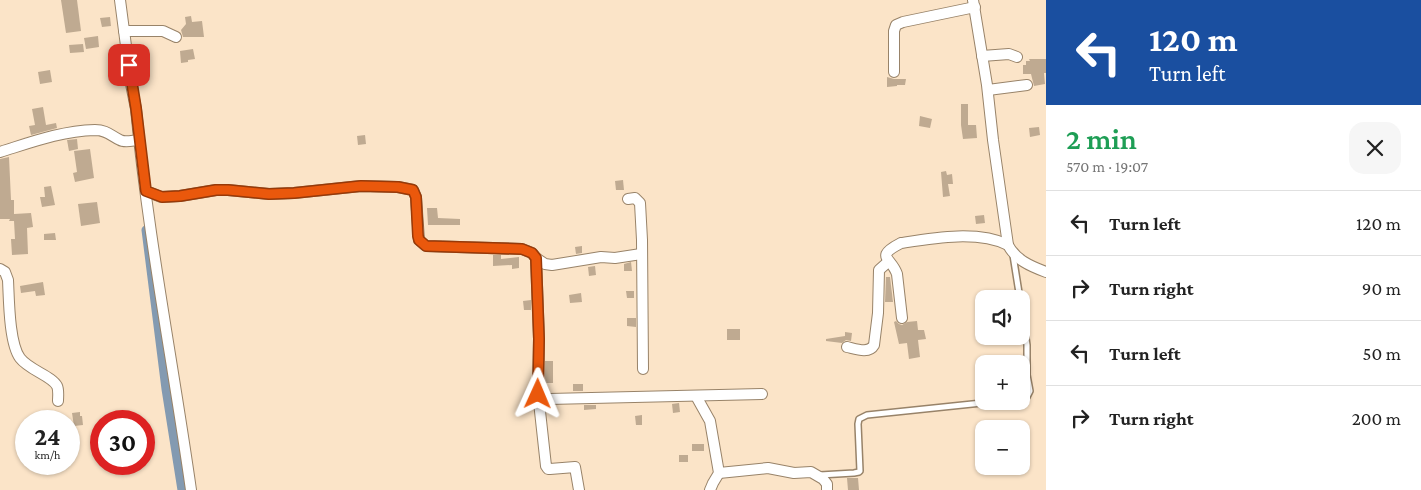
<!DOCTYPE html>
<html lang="en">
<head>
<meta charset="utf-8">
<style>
	:root { --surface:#fff; --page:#f6f6f6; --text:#222; --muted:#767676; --line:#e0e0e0 }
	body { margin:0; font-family:"Crimson Pro",serif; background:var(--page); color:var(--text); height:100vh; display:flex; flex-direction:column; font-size:19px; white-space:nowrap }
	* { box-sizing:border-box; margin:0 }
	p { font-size:16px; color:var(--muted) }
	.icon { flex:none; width:28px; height:28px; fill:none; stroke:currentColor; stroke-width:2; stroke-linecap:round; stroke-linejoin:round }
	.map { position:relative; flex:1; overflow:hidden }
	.side { display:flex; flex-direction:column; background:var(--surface); width:375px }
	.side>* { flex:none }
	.banner { background:#1a4fa0; color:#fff; overflow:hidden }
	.fabs { position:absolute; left:975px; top:290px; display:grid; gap:10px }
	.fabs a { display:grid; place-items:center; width:55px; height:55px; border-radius:10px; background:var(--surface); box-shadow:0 1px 4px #0004; font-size:25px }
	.speed { position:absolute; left:15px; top:410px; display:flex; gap:10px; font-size:25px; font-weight:700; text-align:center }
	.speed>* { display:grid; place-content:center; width:65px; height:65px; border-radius:50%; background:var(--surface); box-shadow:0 1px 4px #0004; line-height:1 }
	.speed small { font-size:12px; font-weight:400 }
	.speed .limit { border:8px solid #d22; background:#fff; color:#111 }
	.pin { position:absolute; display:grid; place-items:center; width:42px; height:42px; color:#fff; margin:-21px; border-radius:10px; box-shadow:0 2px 8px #0006 }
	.me { position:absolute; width:55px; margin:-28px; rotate:1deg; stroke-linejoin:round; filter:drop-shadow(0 0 4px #0008) }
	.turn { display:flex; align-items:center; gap:18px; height:105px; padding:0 20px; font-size:22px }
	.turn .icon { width:65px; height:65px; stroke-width:2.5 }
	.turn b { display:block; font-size:35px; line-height:42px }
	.round { display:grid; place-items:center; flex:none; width:52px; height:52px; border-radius:15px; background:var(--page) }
	.head { display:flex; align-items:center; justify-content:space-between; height:85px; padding:0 20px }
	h1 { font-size:30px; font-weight:600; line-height:38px; color:#1e9e55 }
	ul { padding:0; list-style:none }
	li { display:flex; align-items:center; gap:15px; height:65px; padding:0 20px; border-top:1px solid var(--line) }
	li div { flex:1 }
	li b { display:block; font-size:19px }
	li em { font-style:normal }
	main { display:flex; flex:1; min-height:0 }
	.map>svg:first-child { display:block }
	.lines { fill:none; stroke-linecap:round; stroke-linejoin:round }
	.canal { stroke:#839ab1; stroke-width:9 }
	.building { fill:#bfaa91 }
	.service-casing { stroke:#988369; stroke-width:8 }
	.minor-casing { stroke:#988369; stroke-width:12 }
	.service { stroke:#fff; stroke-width:5 }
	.minor { stroke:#fff; stroke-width:10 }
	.route-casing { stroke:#983908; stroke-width:12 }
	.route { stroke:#ea580c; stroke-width:9 }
</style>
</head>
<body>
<main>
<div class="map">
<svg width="1046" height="490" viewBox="0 0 1046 490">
	<rect width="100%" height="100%" fill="#fbe4c8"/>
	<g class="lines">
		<!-- canal -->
		<path class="canal" d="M146,230L166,389L182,490"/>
	</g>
	<!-- building -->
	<g class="building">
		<path d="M61,0H77L81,31L66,33Z"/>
		<path d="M191,16L192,22L202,21L204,37H183L181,30L186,24L185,17Z"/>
		<path d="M110,17L111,26L102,27L100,18Z"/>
		<path d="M98,36L99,47L86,49L84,38Z"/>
		<path d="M83,44L84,52L70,53L69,45Z"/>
		<path d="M193,49L195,59L188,60V62L181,63L180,51Z"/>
		<path d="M1029,59H1046V73H1044L1045,84L1034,86L1031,74H1023V65H1026V61H1030Z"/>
		<path d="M50,70L52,82L40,84L38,72Z"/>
		<path d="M887,77L894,79H906L905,85H897V86L887,87Z"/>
		<path d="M961,104H968V125H976L977,138L963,139L961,125Z"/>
		<path d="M43,107L46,125L56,123L57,128L31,135L29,126L35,125L32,109Z"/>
		<path d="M920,116L932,119L930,128L919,126Z"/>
		<path d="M1039,127L1040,135L1030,137L1029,128Z"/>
		<path d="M365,135L366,144L358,145L357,136Z"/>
		<path d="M77,139L78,149L69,151L67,140Z"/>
		<path d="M90,149L94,178L75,182L73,173L77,172L74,151Z"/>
		<path d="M9,157L11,200H14V214L31,213L33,227L27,228L28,254L12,255L11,239H15L14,221H9L10,219H0V159Z"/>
		<path d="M946,171L947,175L952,174L953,184H948L950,196L943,197L941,172Z"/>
		<path d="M623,180L624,190H616L615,181Z"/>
		<path d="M51,186L55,205L42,207L40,197H45L44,187Z"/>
		<path d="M97,202L100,223L81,226L78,204Z"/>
		<path d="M427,208H437L438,218L460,219V225H428Z"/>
		<path d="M984,215L985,223L976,224L975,216Z"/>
		<path d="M55,233L56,240H44V234Z"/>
		<path d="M582,246V253L576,254L575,247Z"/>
		<path d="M493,255H501V259L519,257V268L512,269V265L493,266Z"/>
		<path d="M631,262L632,271H624V264Z"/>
		<path d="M595,266L596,275L589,276L588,267Z"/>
		<path d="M886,277H890L893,302H885Z"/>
		<path d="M43,282L45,295L36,296L35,291L21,293L20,286Z"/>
		<path d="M626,291H634V298H627Z"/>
		<path d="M581,293L582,302L570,303L569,295Z"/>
		<path d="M531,300V310H524L523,301Z"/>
		<path d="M627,318H636V327L627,326Z"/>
		<path d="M896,321L899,324L902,325L907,322L917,321L918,330H924L926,339L918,340L920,357L909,359L907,343L899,344L894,322Z"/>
		<rect x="727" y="329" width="13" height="11"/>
		<path d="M845,332L852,333L851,341L846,340L842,343L826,341V339L845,336Z"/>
		<rect x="545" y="361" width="8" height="22"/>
		<rect x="573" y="384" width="10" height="7"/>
		<path d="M679,403L680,412L673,413L672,404Z"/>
		<path d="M584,405H596V409L584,410Z"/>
		<path d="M80,412V416H82L83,425L74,426L72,413Z"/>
		<path d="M115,413L117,421H108L107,414Z"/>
		<path d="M642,415V425H636L635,416Z"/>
		<rect x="692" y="444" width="12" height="7"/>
		<rect x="679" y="455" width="9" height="7"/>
		<path d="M847,478H858L859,490H848Z"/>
	</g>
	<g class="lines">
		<defs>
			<g id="service">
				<path d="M1013,255L1020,299"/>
				<path d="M1021,305L1027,345V375L1030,391L1027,397L1021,399"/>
				<path d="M820,475L854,473L859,472L860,471L858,424L859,419L867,415L1001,401"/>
			</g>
			<g id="minor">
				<path d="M120,0L131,84L136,109C148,237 173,363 191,490"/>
				<path d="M973,0L987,85L993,140L1008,245C1016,260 1030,266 1046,272"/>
				<path d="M124,31H163L176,37"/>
				<path d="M982,56L1009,54L1017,57"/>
				<path d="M894,72V31L896,25L903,22L975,7"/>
				<path d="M988,90L1027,85"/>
				<path d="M0,152C32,142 61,131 95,130C107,130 111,136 120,140C125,143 134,140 139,140"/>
				<path d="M146,191L161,197L180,196L216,190H228L269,194L294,193L361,186L398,187L413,190L416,197L419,240L426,246L522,249L532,253L536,258L539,339L538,393L546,466L548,469H550L575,467L579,490"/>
				<path d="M628,199L635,198L640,203L642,240L643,369"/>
				<path d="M536,258L545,264L552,265L601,257L615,258L641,254"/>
				<path d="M0,269L5,272L8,280C9,299 9,343 20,358C29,370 52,376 57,386C59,390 58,397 58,401"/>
				<path d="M902,318L897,274C891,257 874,257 901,243C933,238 978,230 1008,245"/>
				<path d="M847,347C856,349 869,354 874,345L878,313L879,270L888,262"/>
				<path d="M538,393L542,397L549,399L762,394"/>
				<path d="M696,396L710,421L719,473L713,483L710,490"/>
				<path d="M719,473L768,468L794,473L811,472L823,479L827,484V490"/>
			</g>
		</defs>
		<!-- service casing -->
		<use href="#service" class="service-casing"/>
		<!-- minor casing -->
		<use href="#minor" class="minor-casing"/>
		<!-- service -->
		<use href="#service" class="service"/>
		<!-- minor -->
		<use href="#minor" class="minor"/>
	</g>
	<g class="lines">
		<defs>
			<path id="route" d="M129,65L136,108L146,191L162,197L180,196L216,190H228L269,194L294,193L361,186L398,187L413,190L416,197L418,236L419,240L426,246L522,249L532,253L536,258L539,339L538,394"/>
		</defs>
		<!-- route casing -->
		<use href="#route" class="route-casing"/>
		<!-- route -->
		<use href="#route" class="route"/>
	</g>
</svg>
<div class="fabs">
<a><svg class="icon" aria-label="sound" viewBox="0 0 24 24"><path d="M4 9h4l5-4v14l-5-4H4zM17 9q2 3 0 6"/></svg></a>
<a>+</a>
<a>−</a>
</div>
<div class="speed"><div>24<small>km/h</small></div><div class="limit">30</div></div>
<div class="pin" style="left:129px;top:65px;background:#d93025"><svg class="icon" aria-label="arrive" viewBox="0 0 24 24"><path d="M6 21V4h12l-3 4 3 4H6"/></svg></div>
<svg class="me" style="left:538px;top:394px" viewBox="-20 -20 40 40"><path d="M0-17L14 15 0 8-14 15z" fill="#ea580c" stroke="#fff" stroke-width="4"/></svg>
</div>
<section class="side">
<div class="banner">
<div class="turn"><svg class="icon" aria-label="left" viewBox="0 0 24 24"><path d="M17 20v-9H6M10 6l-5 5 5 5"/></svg><div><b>120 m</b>Turn left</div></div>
</div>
<div class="head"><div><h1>2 min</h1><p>570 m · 19:07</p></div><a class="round"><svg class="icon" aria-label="close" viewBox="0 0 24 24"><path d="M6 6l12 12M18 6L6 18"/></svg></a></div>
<ul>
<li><svg class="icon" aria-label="left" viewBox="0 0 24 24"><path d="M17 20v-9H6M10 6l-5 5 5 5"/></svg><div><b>Turn left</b></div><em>120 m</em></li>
<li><svg class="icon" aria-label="right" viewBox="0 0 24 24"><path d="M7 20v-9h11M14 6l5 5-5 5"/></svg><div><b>Turn right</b></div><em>90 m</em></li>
<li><svg class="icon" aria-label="left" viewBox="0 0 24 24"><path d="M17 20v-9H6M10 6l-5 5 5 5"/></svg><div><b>Turn left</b></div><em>50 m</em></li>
<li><svg class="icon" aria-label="right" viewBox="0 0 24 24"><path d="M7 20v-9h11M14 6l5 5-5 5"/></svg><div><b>Turn right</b></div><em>200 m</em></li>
</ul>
</section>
</main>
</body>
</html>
